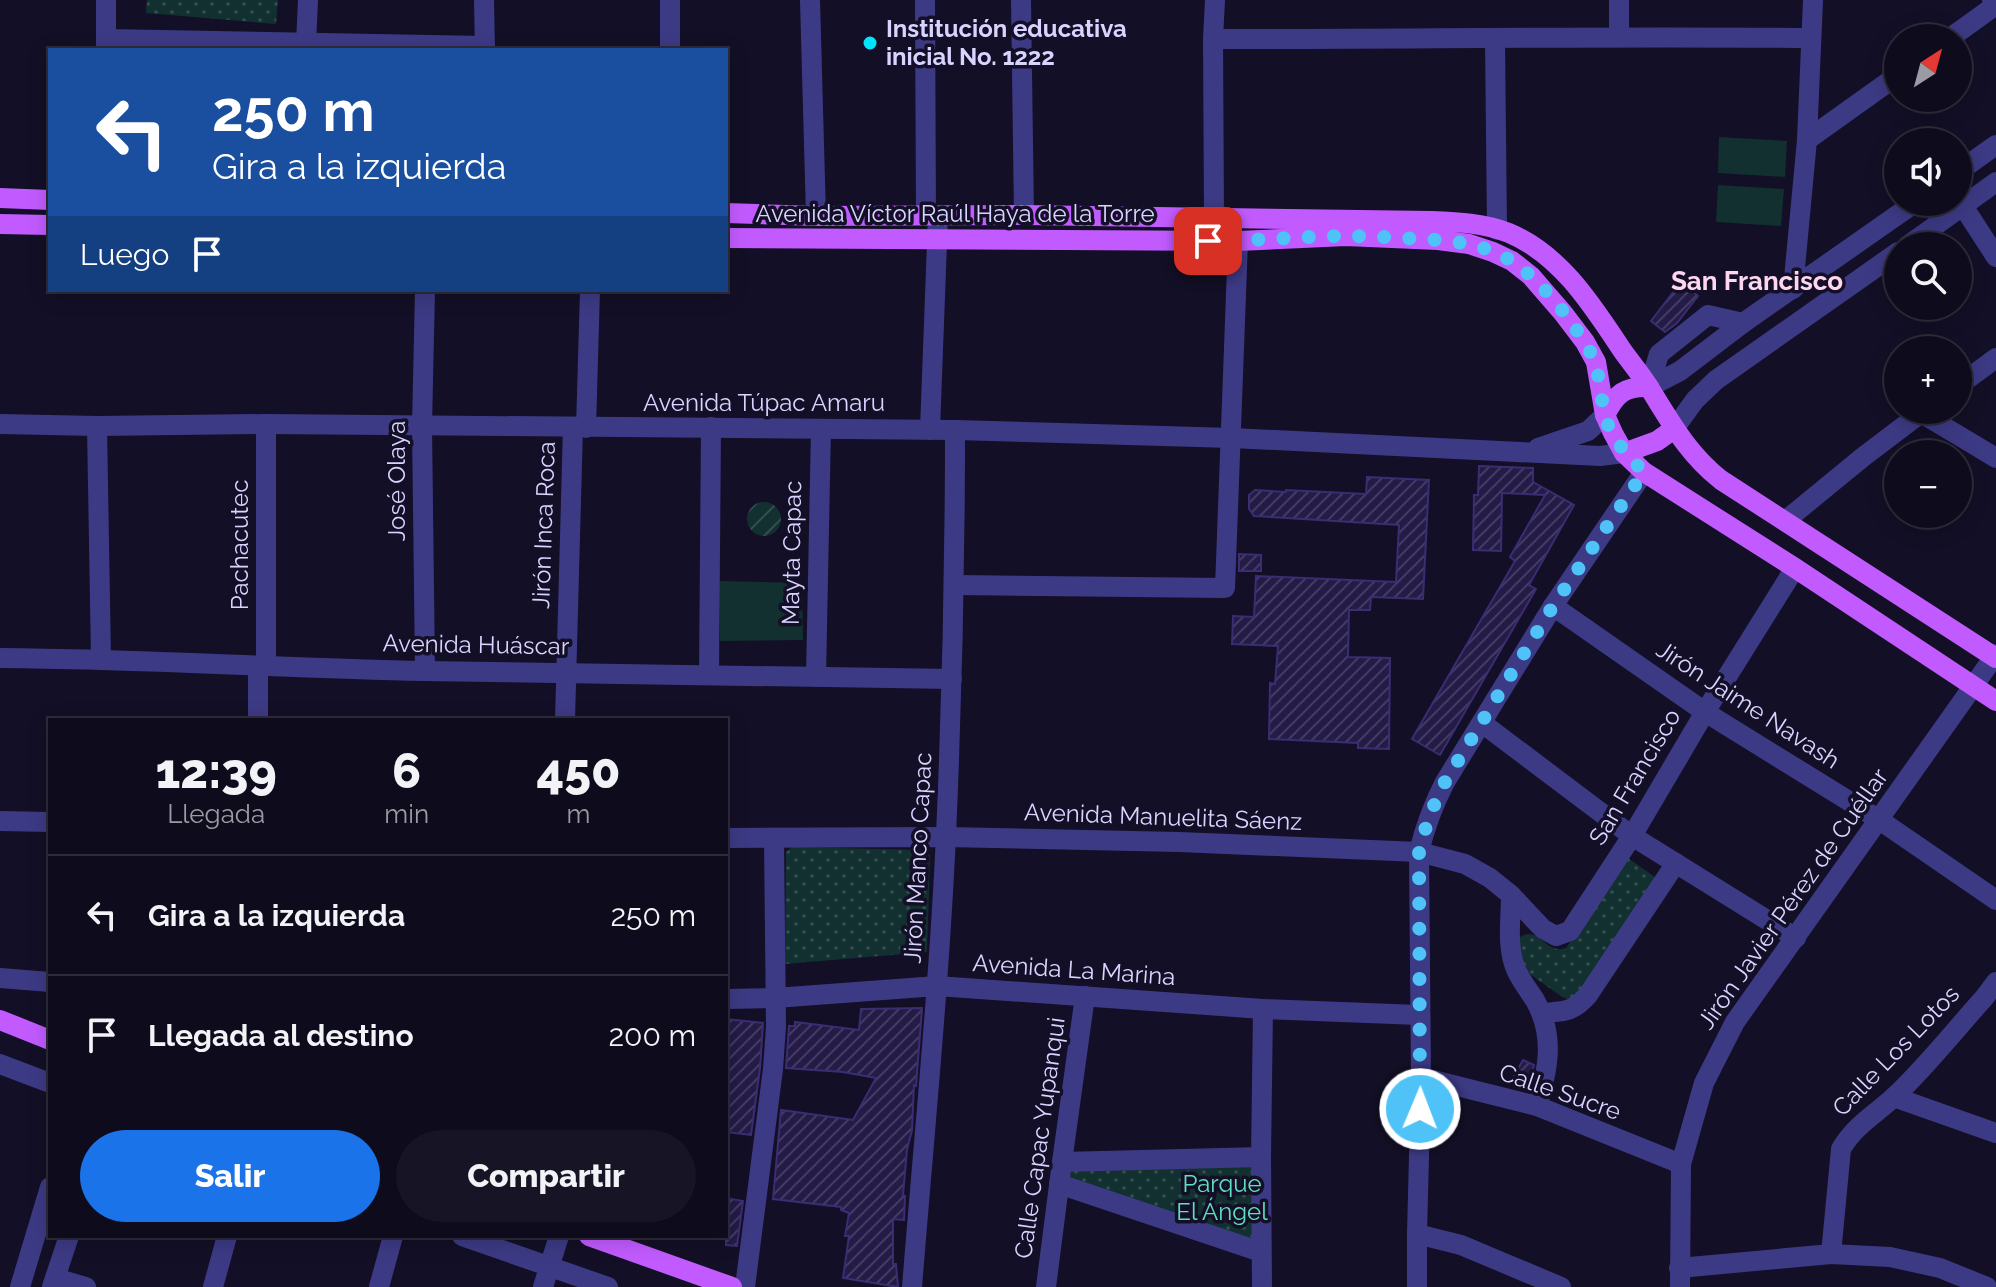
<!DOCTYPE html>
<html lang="es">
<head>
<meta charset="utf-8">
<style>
	:root { --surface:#0e0b1c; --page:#171425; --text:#f1f3f6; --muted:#9b9ba3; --line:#2e2b3b; --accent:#1a73e8 }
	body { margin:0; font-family:Raleway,sans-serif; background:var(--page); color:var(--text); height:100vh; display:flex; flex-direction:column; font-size:30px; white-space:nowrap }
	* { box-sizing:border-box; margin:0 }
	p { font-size:26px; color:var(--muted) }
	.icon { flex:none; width:44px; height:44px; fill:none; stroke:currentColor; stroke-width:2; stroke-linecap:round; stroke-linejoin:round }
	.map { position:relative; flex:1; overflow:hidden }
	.sheet { position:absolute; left:48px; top:718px; width:680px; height:520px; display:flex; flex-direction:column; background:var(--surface); border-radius:0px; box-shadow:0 4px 20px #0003,0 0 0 2px var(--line) }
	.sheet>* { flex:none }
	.guide { position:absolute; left:48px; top:48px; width:680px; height:244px; border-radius:0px; box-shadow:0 4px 20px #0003,0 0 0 2px var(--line); background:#1a4fa0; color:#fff; overflow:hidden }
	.needle { width:52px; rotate:36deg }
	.tools { position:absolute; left:1884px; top:24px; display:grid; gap:16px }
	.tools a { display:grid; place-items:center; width:88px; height:88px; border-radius:50%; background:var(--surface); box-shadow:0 4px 20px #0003,0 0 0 2px var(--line); font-size:40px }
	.pin { position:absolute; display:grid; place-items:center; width:68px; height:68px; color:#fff; margin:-34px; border-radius:16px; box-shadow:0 4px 12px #0006 }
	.me { position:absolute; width:88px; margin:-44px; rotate:1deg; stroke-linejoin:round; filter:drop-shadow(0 0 6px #0008) }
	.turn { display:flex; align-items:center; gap:28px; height:168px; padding:0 32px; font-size:36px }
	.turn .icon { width:104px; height:104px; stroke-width:2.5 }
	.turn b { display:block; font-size:56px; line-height:68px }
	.then { display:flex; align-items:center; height:76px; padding:0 32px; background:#0003; gap:16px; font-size:30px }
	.eta { display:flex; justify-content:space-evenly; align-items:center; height:136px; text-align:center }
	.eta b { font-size:48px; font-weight:800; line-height:56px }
	.button { display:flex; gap:16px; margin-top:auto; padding:16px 32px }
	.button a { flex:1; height:92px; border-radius:48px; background:var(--accent); color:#fff; font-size:32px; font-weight:800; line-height:92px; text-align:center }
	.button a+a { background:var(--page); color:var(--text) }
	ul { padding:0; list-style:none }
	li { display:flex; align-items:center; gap:24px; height:120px; padding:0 32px; border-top:2px solid var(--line) }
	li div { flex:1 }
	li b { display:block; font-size:30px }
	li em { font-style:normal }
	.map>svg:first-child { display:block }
	.grass { fill:#12302f }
	.park { fill:url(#park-dots) }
	.garden { fill:url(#garden-furrows) }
	.building { fill:url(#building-hatch); stroke:#3b2d73; stroke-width:2 }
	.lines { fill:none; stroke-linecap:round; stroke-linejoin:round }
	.minor { stroke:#3d3a85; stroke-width:20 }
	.major { stroke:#c25bff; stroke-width:20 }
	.route { stroke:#4fc3f7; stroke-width:14; stroke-dasharray:0 25.2 }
	.poi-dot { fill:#00e5ff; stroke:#130f26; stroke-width:3 }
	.labels { text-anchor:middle; stroke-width:7; stroke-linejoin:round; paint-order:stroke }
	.poi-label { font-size:24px; font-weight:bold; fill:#d9d4ff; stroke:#130f26; text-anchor:start }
	.street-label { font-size:24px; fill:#d9d4ff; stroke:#130f26 }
	.park-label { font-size:24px; fill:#5fe0c0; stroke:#130f26 }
	.neighbourhood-label { font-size:26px; font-weight:bold; fill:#ffd6f0; stroke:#130f26 }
</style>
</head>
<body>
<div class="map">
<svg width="1996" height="1287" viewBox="0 0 1996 1287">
	<defs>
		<pattern id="park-dots" width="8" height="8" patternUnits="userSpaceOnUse" patternTransform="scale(2)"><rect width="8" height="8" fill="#12302f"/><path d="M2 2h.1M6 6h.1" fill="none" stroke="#344d4e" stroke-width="1.8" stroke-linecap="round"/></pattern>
		<pattern id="garden-furrows" width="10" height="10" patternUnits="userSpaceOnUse" patternTransform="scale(2)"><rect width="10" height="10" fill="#12302f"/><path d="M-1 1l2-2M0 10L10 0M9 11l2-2" fill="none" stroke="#344d4e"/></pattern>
		<pattern id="building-hatch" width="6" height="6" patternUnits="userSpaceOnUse" patternTransform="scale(2)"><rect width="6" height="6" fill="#241b47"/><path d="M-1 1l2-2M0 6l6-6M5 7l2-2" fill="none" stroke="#433b63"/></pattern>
	</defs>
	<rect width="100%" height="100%" fill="#130f26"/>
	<!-- grass -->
	<g class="grass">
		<path d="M1719,137L1787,141L1785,177L1718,173Z"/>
		<path d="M1718,185L1784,189L1781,226L1716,222Z"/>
		<path d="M719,581L802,583L803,640L720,641Z"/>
	</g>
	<!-- park -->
	<g class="park">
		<path d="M147,0H278L276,24L146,13Z"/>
		<path d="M792,847L926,850L930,856L927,952L785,964L786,852Z"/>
		<path d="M1628,858L1659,880L1582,995L1570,1000L1562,997L1520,967L1515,942C1537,918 1544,956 1566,948Z"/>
		<path d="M1256,1164L1255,1244L1069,1182L1071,1166Z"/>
	</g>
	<!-- garden -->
	<circle class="garden" cx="764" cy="519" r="17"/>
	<!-- building -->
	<g class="building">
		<path d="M1681,282L1698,296L1677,323L1665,332L1651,321Z"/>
		<path d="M1479,466L1533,468V482L1574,505L1529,585L1536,589L1440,755L1412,739L1515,561L1510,557L1545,495L1502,493L1501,551L1473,550L1474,495H1478Z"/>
		<path d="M1367,477L1429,480L1423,599L1371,597L1370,610H1349L1348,657L1390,658L1389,749L1358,748V743L1269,739L1270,683L1275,684L1278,646L1232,644L1233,616L1254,617L1256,576L1396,582L1399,525L1254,516L1249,509V495L1255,490L1286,492V490L1366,494Z"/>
		<path d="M1239,554L1261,555V571H1239Z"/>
		<path d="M922,1008L916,1086L914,1085L912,1130L907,1150L903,1195L905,1196L904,1220L893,1219V1264H896L898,1287L843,1278L849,1236H845L849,1213L841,1210V1207L773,1199L781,1110L853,1120L876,1078L843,1072L786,1068L789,1026H795V1022L859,1030L861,1009Z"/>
		<path d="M726,1019L763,1023L760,1068L751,1135L726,1132Z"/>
		<path d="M1523,1060L1534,1065L1529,1085L1514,1076Z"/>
		<path d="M726,1198L743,1201L737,1246L726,1245Z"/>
	</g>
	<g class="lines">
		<!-- minor -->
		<g class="minor">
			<path d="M484,0L485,50"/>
			<path d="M810,0L816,216"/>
			<path d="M925,0L926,216"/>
			<path d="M1021,0L1024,215"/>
			<path d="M1619,36V0"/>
			<path d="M1950,38L1996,5L1992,0"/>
			<path d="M106,39L485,46"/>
			<path d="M1213,39C1412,39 1611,36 1811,38"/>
			<path d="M1495,39L1497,230"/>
			<path d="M306,44L308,0"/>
			<path d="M106,50V0"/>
			<path d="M670,50V0"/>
			<path d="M1807,140L1898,75"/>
			<path d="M1958,172L1996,145"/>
			<path d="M1963,206L1996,257"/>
			<path d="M1214,217L1213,39L1215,0"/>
			<path d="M1907,246L1996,182"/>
			<path d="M1793,289L1807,140L1813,0"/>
			<path d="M1958,386L1996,358"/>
			<path d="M1649,387L1680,371L1743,323L1916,202"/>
			<path d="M1649,387L1659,354L1708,315L1743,323"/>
			<path d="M1921,413L1996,458"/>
			<path d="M0,424L97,426L266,424L955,430L1232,438L1600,456L1624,453"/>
			<path d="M266,424V666"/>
			<path d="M97,426L101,659"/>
			<path d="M586,428L590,290"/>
			<path d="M1674,429L1695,400L1716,380L1898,252"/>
			<path d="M930,430L938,216"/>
			<path d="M1538,448L1588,431L1605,415"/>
			<path d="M1785,521L1863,457L1925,410"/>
			<path d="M955,585L1225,588L1238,241"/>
			<path d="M1553,606L1705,712L1878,819L1996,900"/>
			<path d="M0,658C142,659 283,668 424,671C600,675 776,677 952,679"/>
			<path d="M425,671L422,426L425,290"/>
			<path d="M709,675L711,427"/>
			<path d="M816,677L821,429"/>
			<path d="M258,720V666"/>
			<path d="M565,720L573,427"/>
			<path d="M1482,723L1632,836L1796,938"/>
			<path d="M0,821L50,822"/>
			<path d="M726,838L946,837L1179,842L1419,852L1465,864L1490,878L1511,895L1543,929L1556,936L1570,931L1632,836L1705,712L1795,568"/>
			<path d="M1511,895C1511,918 1507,942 1514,964C1518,978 1529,990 1536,1002C1555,1037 1548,1070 1537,1106"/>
			<path d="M0,978L50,982"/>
			<path d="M726,999L775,998L937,986L1263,1009L1419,1015"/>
			<path d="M1542,1013C1564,1011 1572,1013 1588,995L1676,863"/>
			<path d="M0,1064L50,1083"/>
			<path d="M1421,1077L1537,1106L1681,1164"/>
			<path d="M1894,1097L1996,1133"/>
			<path d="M1062,1162L1261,1157"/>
			<path d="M1059,1184L1261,1252"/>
			<path d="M1417,1234L1461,1245L1561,1287"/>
			<path d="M462,1236L608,1287"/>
			<path d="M1831,1254L1841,1149C1855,1125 1876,1114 1895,1096C1927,1066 1955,1030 1984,998L1996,982"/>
			<path d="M1679,1268L1831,1254L1890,1257L1940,1268L1987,1287"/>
			<path d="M55,1278L86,1287"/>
			<path d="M20,1287L50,1187"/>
			<path d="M52,1287L69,1236"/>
			<path d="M213,1287L227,1236"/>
			<path d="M379,1287L393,1236"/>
			<path d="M543,1287L559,1236"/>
			<path d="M745,1287L773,1069L776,1027L774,839"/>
			<path d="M912,1287C924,1137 939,986 946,835C952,700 955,565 955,430"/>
			<path d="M1046,1287L1062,1162L1085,996"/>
			<path d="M1262,1287L1261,1157L1263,1009"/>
			<path d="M1417,1287V1234L1421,1077L1419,852C1425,827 1433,805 1445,782L1553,606L1644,472"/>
			<path d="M1680,1287L1681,1164L1704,1083L1735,1022L1996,654"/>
		</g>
		<!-- major -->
		<g class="major">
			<path d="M0,198L50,200"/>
			<path d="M726,213L816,216L1024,215L1431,221C1457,222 1484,223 1509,233C1561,255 1592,305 1622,350C1631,363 1642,375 1650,389C1672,424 1688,454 1721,480L1996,658"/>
			<path d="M0,224L50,225"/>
			<path d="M726,238L1238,241L1346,236L1438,240L1469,244L1493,252L1512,261L1531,276L1563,313L1585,342L1596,362L1605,415L1613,433L1624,453L1644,472L1795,568L1996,701"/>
			<path d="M1605,415C1616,394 1624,386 1649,387"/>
			<path d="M1624,453L1657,441L1674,429"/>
			<path d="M0,1020L50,1040"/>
			<path d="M589,1236L732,1287"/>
		</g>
	</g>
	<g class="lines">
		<!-- route -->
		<path class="route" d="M1208,241C1254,241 1301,236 1347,236C1365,236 1383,237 1402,238C1439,240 1480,240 1513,262C1540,280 1568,315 1585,343C1600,366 1599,386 1604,412C1609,436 1627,455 1644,472L1553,606L1445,782C1433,805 1425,827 1419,852L1420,1109"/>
	</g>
	<!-- markers -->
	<circle class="poi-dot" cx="870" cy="43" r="8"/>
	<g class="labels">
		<!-- poi labels -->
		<g class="poi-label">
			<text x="886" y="37">Institución educativa<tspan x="886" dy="28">inicial No. 1222</tspan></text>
		</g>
		<!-- street labels -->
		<g class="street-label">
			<text x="955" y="222">Avenida Víctor Raúl Haya de la Torre</text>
			<text x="764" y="411">Avenida Túpac Amaru</text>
			<text transform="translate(397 481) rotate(-90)" y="8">José Olaya</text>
			<text transform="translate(544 525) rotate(-88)" y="8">Jirón Inca Roca</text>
			<text transform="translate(240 545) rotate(-90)" y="8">Pachacutec</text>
			<text transform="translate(792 553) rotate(-89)" y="8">Mayta Capac</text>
			<text transform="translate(476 645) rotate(1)" y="8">Avenida Huáscar</text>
			<text transform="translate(1748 705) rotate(33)" y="8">Jirón Jaime Navash</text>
			<text transform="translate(1635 777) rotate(-59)" y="8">San Francisco</text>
			<text transform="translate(1163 817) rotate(2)" y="8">Avenida Manuelita Sáenz</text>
			<text transform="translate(918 858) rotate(-87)" y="8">Jirón Manco Capac</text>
			<text transform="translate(1793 899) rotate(-55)" y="8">Jirón Javier Pérez de Cuéllar</text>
			<text transform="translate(1074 970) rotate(4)" y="8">Avenida La Marina</text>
			<text transform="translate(1896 1051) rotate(-46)" y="8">Calle Los Lotos</text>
			<text transform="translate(1560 1092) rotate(19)" y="8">Calle Sucre</text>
			<text transform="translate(1040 1138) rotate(-82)" y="8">Calle Capac Yupanqui</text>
		</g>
		<!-- park labels -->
		<g class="park-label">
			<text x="1222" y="1192">Parque<tspan x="1222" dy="28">El Ángel</tspan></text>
		</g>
		<!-- neighbourhood labels -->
		<g class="neighbourhood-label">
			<text x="1757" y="290">San Francisco</text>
		</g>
	</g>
</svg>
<div class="tools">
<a><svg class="needle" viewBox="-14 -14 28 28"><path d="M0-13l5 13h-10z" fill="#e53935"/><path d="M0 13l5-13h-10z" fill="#9b9ba3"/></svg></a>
<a><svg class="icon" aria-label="sound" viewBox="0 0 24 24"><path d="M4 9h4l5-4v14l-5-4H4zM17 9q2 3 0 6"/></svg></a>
<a><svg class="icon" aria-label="search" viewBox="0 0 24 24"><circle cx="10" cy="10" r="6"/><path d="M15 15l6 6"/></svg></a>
<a>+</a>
<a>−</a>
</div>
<div class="pin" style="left:1208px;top:241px;background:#d93025"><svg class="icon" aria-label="arrive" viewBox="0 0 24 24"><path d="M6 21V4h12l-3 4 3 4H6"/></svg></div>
<svg class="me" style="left:1420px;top:1109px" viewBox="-20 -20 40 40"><circle r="17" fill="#4fc3f7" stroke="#fff" stroke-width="3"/><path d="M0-11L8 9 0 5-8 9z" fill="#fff"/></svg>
<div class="guide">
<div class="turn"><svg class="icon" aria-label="left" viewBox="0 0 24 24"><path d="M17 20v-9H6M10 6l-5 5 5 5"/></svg><div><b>250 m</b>Gira a la izquierda</div></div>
<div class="then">Luego<svg class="icon" aria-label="arrive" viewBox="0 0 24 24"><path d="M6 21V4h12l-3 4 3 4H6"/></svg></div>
</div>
<section class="sheet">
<div class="eta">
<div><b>12:39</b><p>Llegada</p></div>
<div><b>6</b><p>min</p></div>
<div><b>450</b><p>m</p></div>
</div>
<ul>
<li><svg class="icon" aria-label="left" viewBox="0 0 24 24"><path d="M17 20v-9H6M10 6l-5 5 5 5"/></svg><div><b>Gira a la izquierda</b></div><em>250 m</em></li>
<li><svg class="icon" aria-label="arrive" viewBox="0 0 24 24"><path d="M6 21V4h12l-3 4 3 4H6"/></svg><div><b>Llegada al destino</b></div><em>200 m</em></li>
</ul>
<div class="button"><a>Salir</a><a>Compartir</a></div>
</section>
</div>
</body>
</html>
